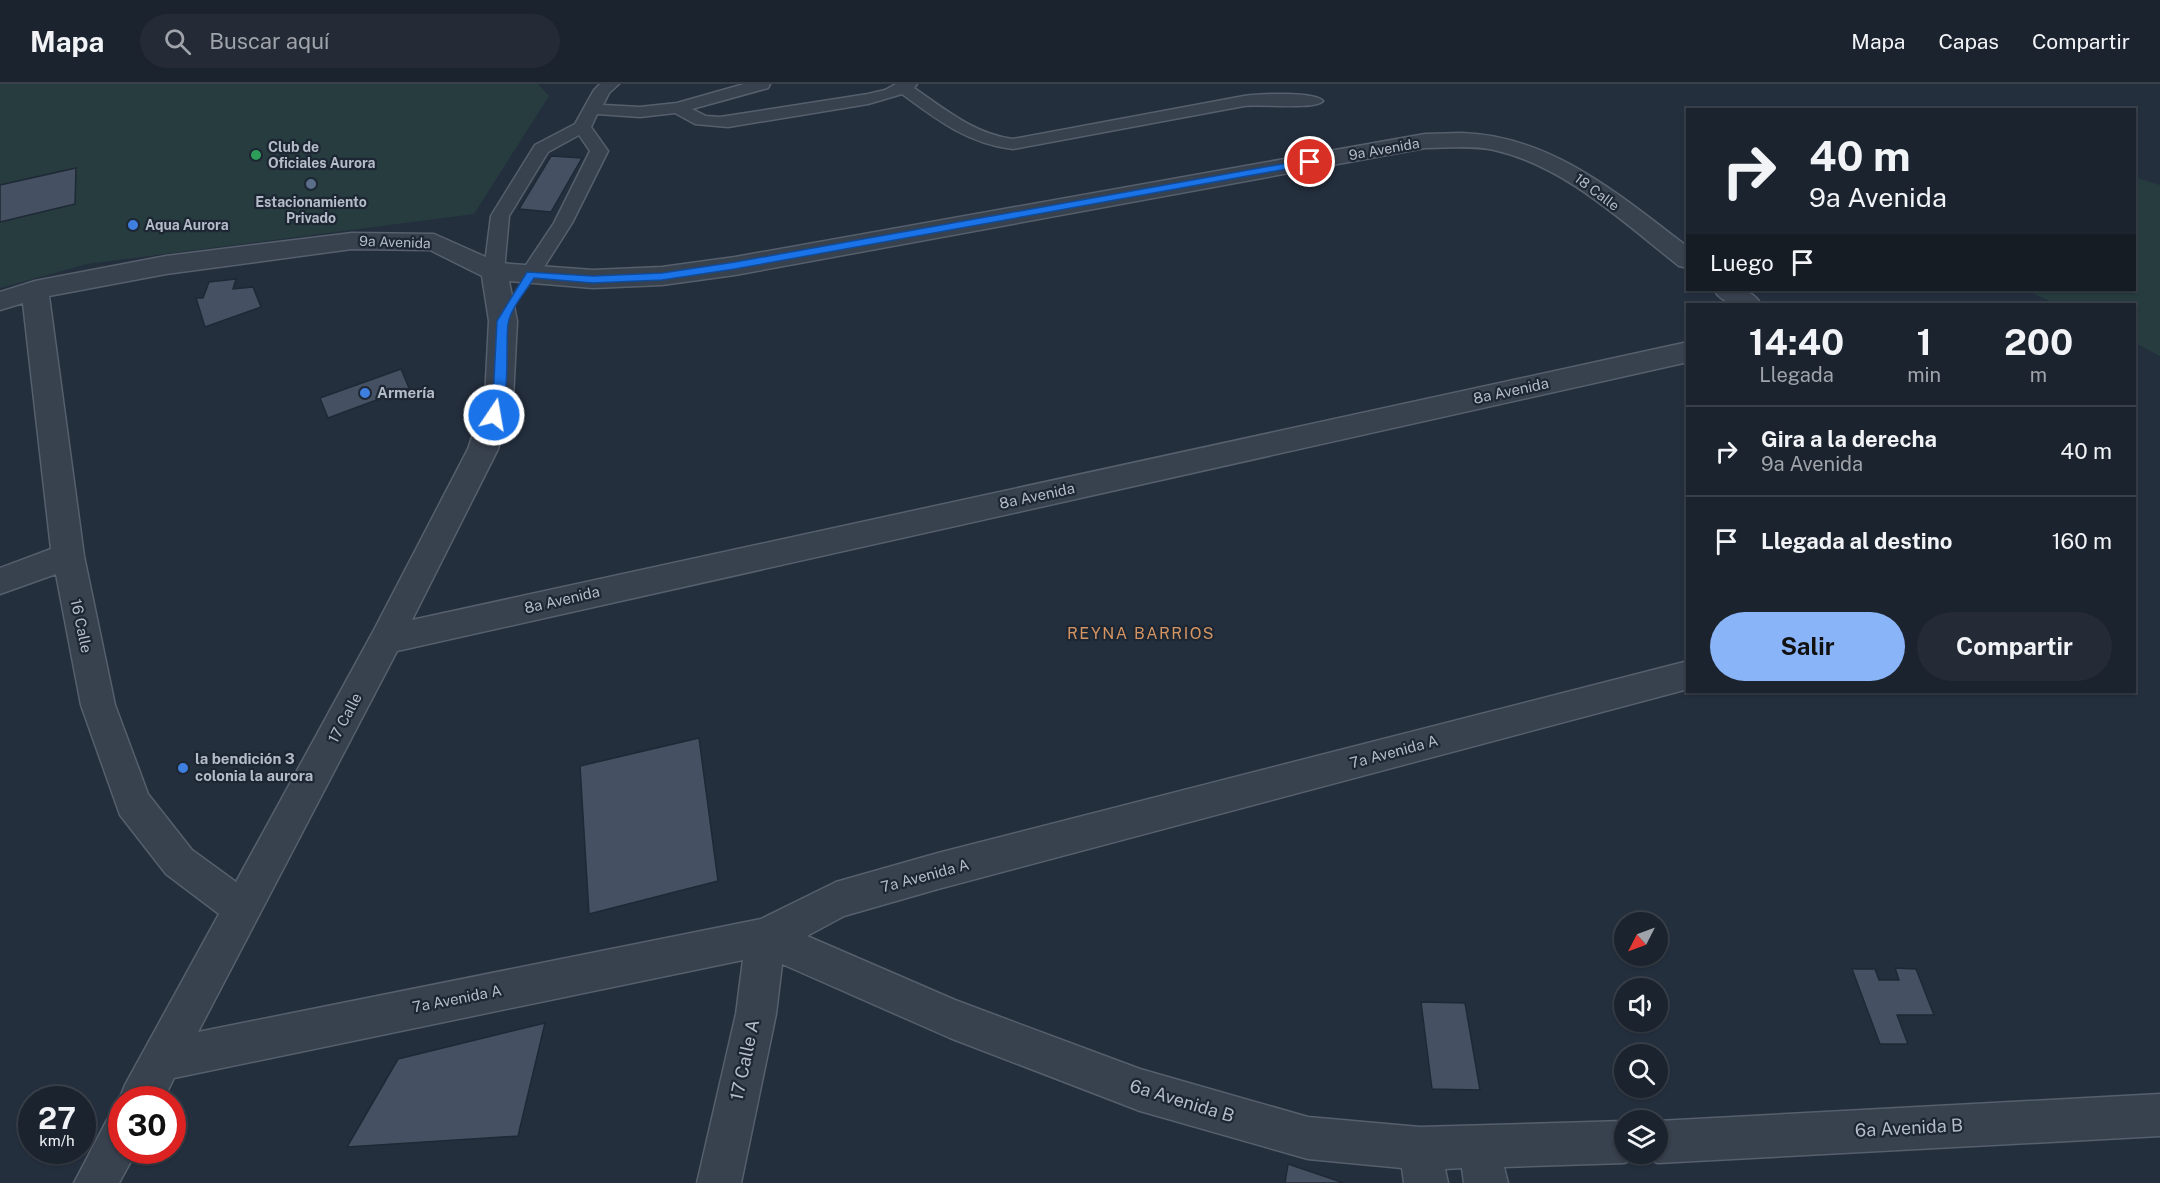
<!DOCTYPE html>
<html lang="es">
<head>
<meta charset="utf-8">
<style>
	:root { --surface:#1b232e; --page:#242b36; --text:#f1f3f6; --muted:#a0a4aa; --line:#39404a; --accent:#8ab4f8 }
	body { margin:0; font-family:"Public Sans",sans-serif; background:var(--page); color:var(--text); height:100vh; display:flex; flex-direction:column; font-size:22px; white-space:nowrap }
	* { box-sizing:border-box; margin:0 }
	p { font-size:20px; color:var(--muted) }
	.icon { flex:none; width:33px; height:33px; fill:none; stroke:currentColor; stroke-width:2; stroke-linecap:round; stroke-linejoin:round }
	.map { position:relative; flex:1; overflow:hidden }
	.sheet { position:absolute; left:1686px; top:219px; width:450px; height:390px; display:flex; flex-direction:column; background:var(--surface); border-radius:0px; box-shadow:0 2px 4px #0004,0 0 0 2px var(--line) }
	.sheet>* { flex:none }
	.top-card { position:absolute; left:1686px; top:24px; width:450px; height:183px; border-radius:0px; box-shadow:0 2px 4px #0004,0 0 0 2px var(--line); background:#1b232e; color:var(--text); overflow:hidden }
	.needle { width:39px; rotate:228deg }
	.fabs { position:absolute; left:1614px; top:828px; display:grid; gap:12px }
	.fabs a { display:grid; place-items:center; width:54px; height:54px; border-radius:50%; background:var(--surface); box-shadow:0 2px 4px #0004,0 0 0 2px var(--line); font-size:30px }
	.speed { position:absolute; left:18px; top:1002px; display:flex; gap:12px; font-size:30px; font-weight:700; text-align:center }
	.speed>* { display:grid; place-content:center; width:78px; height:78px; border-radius:50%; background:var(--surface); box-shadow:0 2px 4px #0004,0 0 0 2px var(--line); line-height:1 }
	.speed small { font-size:15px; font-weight:400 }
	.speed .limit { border:9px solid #d22; background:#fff; color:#111 }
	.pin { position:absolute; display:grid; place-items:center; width:51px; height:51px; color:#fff; margin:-26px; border:3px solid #fff; border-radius:50%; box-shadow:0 2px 6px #0007 }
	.me { position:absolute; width:66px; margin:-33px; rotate:12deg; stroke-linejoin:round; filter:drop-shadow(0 0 4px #0008) }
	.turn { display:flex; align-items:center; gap:21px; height:126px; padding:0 24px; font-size:27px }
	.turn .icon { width:78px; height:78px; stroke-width:2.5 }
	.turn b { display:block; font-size:42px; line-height:51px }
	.then { display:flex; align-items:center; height:57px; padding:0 24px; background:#0003; gap:12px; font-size:22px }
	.eta { display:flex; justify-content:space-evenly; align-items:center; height:102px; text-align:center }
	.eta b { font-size:36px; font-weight:700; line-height:42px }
	.cta { display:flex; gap:12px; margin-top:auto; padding:12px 24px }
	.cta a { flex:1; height:69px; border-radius:36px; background:var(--accent); color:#111; font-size:24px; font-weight:700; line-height:69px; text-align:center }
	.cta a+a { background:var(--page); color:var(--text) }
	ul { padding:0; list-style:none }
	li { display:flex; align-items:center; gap:18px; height:90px; padding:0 24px; border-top:2px solid var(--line) }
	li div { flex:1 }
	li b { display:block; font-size:22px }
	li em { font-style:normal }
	header { display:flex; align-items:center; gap:36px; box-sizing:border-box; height:84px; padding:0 30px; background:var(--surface); border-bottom:2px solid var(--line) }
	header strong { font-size:28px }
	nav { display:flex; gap:33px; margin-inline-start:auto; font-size:21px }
	.search { width:420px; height:54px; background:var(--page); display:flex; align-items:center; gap:15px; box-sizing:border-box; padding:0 21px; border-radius:33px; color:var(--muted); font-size:22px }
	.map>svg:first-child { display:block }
	.green { fill:#263c3f }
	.building { fill:#455162; stroke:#1f2835; stroke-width:1.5 }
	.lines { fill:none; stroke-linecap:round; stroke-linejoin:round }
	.service-casing { stroke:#565f6c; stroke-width:3 }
	.minor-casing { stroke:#565f6c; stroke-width:3 }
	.service { fill:#38414e; fill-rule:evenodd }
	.minor { fill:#38414e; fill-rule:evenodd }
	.route { fill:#1a73e8; stroke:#114b97; stroke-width:1.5 }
	.leisure-dot { fill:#2e9e5b; stroke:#1d2633; stroke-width:2 }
	.service-dot { fill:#5c6f8a; stroke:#1d2633; stroke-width:2 }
	.shop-dot { fill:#3f7fe0; stroke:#1d2633; stroke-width:2 }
	.labels { text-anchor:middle; stroke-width:4.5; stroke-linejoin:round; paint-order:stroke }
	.far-poi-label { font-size:14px; font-weight:bold; fill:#b4bcc9; stroke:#1d2633; text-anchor:start }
	.far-street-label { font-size:14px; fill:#b4bcc9; stroke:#1d2633 }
	.street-label { font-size:15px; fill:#b4bcc9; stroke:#1d2633 }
	.poi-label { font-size:15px; font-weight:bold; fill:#b4bcc9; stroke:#1d2633; text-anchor:start }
	.neighbourhood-label { font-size:16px; letter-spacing:1.5px; fill:#d59563; stroke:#1d2633 }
	.near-street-label { font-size:18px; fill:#b4bcc9; stroke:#1d2633 }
</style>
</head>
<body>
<header>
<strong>Mapa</strong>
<div class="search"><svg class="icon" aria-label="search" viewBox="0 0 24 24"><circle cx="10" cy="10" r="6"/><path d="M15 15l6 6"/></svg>Buscar aquí</div>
<nav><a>Mapa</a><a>Capas</a><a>Compartir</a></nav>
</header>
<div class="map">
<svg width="2160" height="1099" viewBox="0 0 2160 1099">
	<rect width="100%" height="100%" fill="#242f3e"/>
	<!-- green -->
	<g class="green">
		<path d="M0,0H538L549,12L474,130L87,180L0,204Z"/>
		<path d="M2135,93L2160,101V272L2135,259L2134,220H2056L2026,206H2134Z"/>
	</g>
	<!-- building -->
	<g class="building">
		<path d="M551,72L582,74L551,128L519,125Z"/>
		<path d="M76,84L75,120L0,138V101Z"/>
		<path d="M236,195L233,205L253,203L261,223L205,243L196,214H203L209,198Z"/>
		<path d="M401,285L409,304L328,334L320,314Z"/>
		<path d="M699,654L718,797L589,830L580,682Z"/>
		<path d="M1895,884L1916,885L1934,931H1897L1908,960H1880L1852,885H1875L1879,896H1899Z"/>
		<path d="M1421,918L1465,919L1480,1006L1432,1005Z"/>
		<path d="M545,939L518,1052L347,1063L398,975Z"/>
		<path d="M1288,1080L1344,1099H1285Z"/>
	</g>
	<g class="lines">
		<defs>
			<path id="service" d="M600,0H619L609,9L603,21L640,23L677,19L744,0H770L768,4L692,25L706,32L720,33L868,10L885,6L896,0H917L914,4C945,25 974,50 1013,55L1244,12C1258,10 1315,7 1323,17C1316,26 1259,20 1244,22L1013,65C969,60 937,36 902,10L868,20L728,43L695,40L675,29L640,33L597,30L591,43L608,67L572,139L537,194L530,196L523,194L520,190L554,139L590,67L579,51L548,68L509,132L504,187L501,191L494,193L487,191L484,187L491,132L535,61L575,40L594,6Z"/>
			<g id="minor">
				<path d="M1462,49C1552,52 1619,111 1688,163V184L1679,182C1623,138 1565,82 1494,66C1472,61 1447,64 1425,64L735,191L662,201L593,204L509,197L517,237L513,315L498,365L412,536L1688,258V278L397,567L198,948L761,835L836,798L938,769L1688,577V605L938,805L844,832L807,852L955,916L1140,985L1308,1033L1420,1043L1624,1037V1070H1640L1639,1073L1624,1079L1504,1083L1508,1099H1464L1462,1084L1445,1085L1448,1099H1404L1402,1084L1308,1075L1140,1027L950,954L782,880L776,930L741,1099H697L736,930L743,876L174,994L163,1016H122V1022L119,1016L125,1001L219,830L166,790L120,731L81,621L56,490L0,510V484L51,465L23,219L0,226V208L35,197L166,172L352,149L434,150L499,179L593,186L662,183L735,173L1425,50ZM352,165L430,166L482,192L489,237L485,315L468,365L374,546L236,798L192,766L148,710L115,621L84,472L49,212L166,190Z"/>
				<path d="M1714,206C1732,204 1751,203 1761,220C1744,222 1724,223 1714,206Z"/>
				<path d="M2160,1010V1052L1658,1079L1643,1073L1642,1070H1658V1037Z"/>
				<path d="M122,1030V1066H137L119,1099H74L107,1036Z"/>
			</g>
		</defs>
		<!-- service casing -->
		<use href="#service" class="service-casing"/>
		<!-- minor casing -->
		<use href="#minor" class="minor-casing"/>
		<!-- service -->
		<use href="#service" class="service"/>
		<!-- minor -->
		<use href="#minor" class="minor"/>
	</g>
	<!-- route -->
	<path class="route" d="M1310,75L1315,78L1314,80L735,185L662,196L593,199L534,194C526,207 510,225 508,240C505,258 512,329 494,336L488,331L493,315L497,237L527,188L593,192L662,189L735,178Z"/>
	<!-- markers -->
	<circle class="leisure-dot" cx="256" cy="71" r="6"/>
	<circle class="service-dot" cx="311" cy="100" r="6"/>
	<g class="shop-dot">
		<circle cx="133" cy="141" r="6"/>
		<circle cx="365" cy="309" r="6"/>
		<circle cx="183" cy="684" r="6"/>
	</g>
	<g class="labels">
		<!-- far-poi labels -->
		<g class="far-poi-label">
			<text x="268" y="68">Club de<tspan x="268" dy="16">Oficiales Aurora</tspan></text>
			<text x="311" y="123" text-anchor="middle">Estacionamiento<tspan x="311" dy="16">Privado</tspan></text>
			<text x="145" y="146">Aqua Aurora</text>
		</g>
		<!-- far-street labels -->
		<g class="far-street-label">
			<text transform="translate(1384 65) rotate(-10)" y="5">9a Avenida</text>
			<text transform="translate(1597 108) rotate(37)" y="5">18 Calle</text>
			<text transform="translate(395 158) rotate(2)" y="5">9a Avenida</text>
		</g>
		<!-- street labels -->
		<g class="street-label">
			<text transform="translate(1511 307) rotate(-12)" y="5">8a Avenida</text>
			<text transform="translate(1037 412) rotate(-12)" y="5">8a Avenida</text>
			<text transform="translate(562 516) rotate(-13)" y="5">8a Avenida</text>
			<text transform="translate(81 542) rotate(78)" y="5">16 Calle</text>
			<text transform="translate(345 634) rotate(-62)" y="5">17 Calle</text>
			<text transform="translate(1394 668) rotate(-15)" y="5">7a Avenida A</text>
			<text transform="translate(925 792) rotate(-15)" y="5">7a Avenida A</text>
			<text transform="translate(457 915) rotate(-11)" y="5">7a Avenida A</text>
		</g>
		<!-- poi labels -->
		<g class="poi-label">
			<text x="377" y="314">Armería</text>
			<text x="195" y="680">la bendición 3<tspan x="195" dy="17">colonia la aurora</tspan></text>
		</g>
		<!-- neighbourhood labels -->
		<g class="neighbourhood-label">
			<text x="1141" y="555">REYNA BARRIOS</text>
		</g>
		<!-- near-street labels -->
		<g class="near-street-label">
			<text transform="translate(745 976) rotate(-78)" y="6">17 Calle A</text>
			<text transform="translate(1182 1017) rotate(17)" y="6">6a Avenida B</text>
			<text transform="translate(1909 1044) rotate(-3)" y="6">6a Avenida B</text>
		</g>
	</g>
</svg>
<div class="fabs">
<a><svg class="needle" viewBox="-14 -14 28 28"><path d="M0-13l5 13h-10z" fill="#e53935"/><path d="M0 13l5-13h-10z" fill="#a0a4aa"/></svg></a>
<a><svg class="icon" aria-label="sound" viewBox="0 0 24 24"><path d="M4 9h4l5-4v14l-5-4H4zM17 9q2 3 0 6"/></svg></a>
<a><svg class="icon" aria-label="search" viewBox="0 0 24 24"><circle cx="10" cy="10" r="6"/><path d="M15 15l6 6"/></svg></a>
<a><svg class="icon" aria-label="layers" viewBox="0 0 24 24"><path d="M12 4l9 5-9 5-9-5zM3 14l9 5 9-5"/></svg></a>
</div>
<div class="speed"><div>27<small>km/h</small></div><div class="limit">30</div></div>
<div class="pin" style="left:1310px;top:78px;background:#d93025"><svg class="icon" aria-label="arrive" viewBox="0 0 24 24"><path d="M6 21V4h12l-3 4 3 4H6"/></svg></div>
<svg class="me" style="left:494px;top:331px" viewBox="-20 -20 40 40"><circle r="17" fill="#1a73e8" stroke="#fff" stroke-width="3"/><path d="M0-11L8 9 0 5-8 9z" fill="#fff"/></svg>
<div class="top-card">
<div class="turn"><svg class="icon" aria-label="right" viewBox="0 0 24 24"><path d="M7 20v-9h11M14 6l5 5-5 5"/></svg><div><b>40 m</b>9a Avenida</div></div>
<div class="then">Luego<svg class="icon" aria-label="arrive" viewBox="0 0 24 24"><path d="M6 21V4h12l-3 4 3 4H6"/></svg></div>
</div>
<section class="sheet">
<div class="eta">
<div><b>14:40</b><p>Llegada</p></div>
<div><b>1</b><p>min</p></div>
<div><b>200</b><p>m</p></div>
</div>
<ul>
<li><svg class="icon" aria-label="right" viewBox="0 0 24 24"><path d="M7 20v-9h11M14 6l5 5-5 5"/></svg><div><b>Gira a la derecha</b><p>9a Avenida</p></div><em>40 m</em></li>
<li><svg class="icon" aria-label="arrive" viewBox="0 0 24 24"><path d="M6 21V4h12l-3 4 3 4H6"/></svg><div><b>Llegada al destino</b></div><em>160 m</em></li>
</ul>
<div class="cta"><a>Salir</a><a>Compartir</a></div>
</section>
</div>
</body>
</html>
